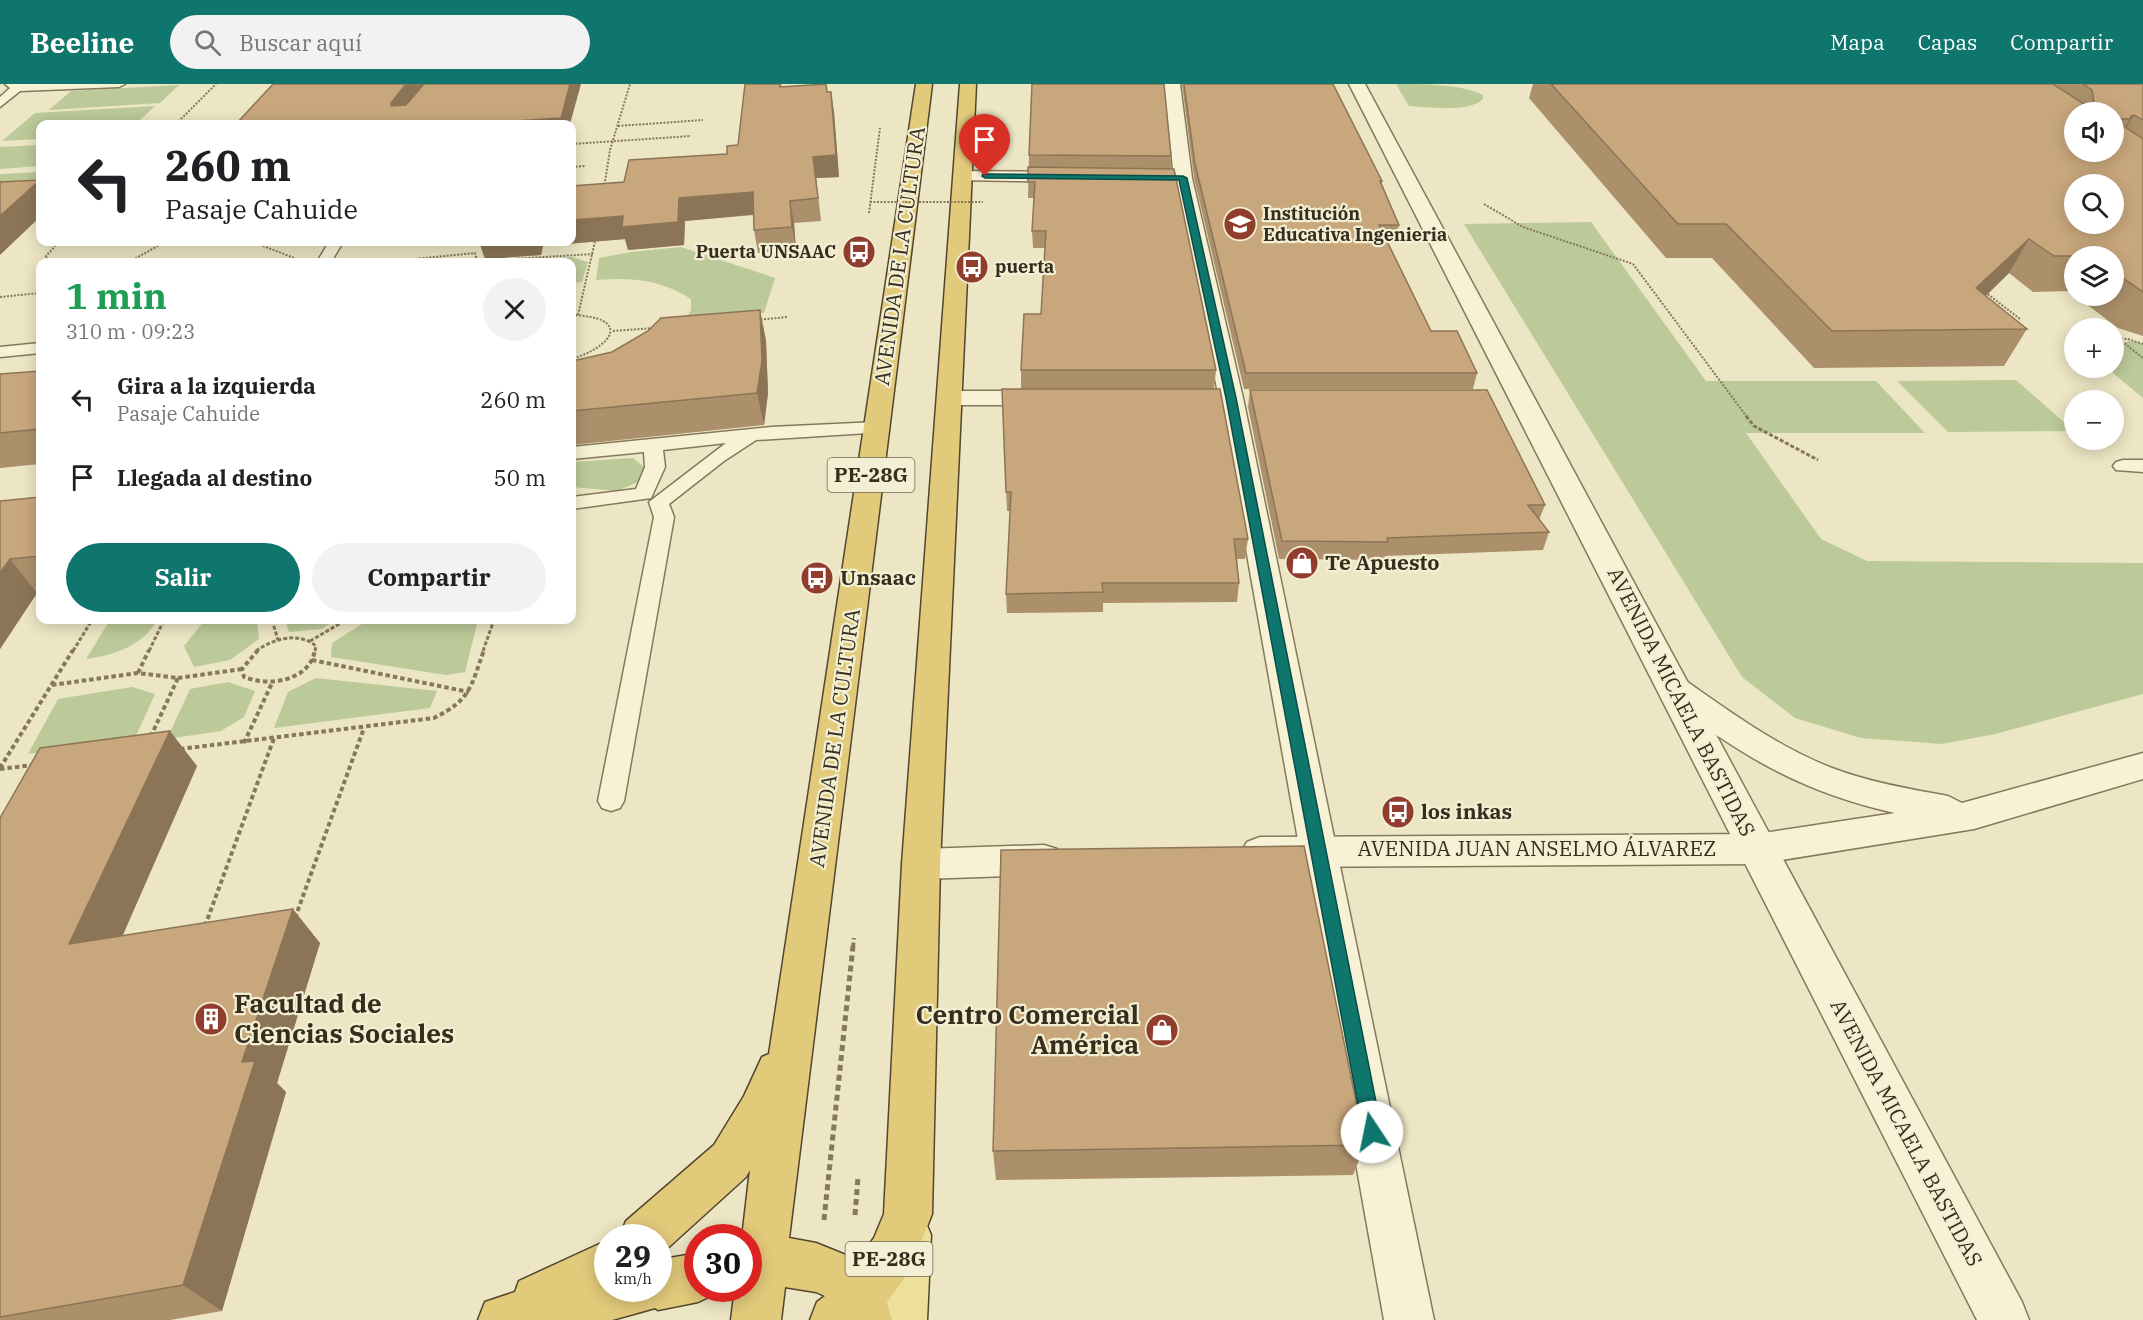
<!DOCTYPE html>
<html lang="es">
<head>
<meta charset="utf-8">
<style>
	:root { --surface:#fff; --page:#f2f2f2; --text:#202124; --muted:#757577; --accent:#0f766e }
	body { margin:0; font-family:"IBM Plex Serif",serif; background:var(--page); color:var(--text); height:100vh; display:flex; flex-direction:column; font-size:22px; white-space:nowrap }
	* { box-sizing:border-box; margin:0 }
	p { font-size:20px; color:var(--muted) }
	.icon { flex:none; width:33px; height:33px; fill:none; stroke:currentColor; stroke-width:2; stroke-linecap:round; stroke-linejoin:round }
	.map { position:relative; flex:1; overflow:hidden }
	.panel { position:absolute; left:36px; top:174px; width:540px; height:366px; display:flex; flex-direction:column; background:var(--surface); border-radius:12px; box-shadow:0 3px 15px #0003 }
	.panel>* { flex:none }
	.banner { position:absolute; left:36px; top:36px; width:540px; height:126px; border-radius:12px; box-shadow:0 3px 15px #0003; background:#fff; color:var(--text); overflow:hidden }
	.fabs { position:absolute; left:2064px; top:18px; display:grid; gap:12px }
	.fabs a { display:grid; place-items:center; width:60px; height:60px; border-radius:50%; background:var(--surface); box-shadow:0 3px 15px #0003; font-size:30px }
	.speed { position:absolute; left:594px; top:1140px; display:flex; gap:12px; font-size:30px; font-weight:700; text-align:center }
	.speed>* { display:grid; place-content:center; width:78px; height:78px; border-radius:50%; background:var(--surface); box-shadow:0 3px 15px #0003; line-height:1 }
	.speed small { font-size:15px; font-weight:400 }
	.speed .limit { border:9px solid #d22; background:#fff; color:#111 }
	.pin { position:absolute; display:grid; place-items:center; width:51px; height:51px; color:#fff; margin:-62px -26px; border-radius:50% 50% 50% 0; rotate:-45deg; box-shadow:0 0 6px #0007 }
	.pin .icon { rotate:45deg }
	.me { position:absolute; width:66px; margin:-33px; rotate:349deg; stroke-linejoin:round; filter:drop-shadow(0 0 4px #0008) }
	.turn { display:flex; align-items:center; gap:21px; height:126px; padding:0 30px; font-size:27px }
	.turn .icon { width:78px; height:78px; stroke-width:2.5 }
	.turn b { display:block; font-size:42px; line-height:51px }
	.round { display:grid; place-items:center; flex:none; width:63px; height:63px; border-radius:32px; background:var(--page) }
	.headline { display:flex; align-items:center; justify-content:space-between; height:102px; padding:0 30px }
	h1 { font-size:36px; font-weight:700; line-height:45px; color:#1e9e55 }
	.cta { display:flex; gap:12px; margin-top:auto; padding:12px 30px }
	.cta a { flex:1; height:69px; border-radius:36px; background:var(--accent); color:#fff; font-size:24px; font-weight:700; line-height:69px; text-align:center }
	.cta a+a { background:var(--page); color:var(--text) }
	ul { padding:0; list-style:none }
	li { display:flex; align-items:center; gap:18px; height:78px; padding:0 30px }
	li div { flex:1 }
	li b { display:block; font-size:22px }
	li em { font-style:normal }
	header { display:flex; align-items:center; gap:36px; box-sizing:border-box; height:84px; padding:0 30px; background:var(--accent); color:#fff }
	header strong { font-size:28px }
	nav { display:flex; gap:33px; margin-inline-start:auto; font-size:21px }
	.search { width:420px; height:54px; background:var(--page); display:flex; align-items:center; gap:15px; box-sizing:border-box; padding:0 21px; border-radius:33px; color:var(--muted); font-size:22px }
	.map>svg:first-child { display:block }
	.green { fill:#bcc998 }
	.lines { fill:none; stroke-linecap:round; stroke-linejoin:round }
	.service-casing { stroke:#85785b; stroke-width:3 }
	.minor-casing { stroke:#85785b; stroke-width:3 }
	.tertiary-casing { stroke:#85785b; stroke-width:3 }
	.primary-casing { stroke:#53452f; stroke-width:3 }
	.trunk-casing { stroke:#53452f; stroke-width:3 }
	.path-far3 { stroke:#85785b; stroke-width:2; stroke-dasharray:2 1.5; stroke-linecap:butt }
	.path-far2 { stroke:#85785b; stroke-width:3; stroke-dasharray:4 2; stroke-linecap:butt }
	.path-far1 { stroke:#85785b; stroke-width:4; stroke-dasharray:4.5 3; stroke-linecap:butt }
	.path { stroke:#85785b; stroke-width:5; stroke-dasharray:6 4; stroke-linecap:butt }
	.service { fill:#f7f2d6; fill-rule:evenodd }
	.minor { fill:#f7f2d6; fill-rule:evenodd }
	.tertiary { fill:#f7f2d6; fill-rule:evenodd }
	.primary { fill:#ede09d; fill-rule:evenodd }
	.trunk { fill:#e2ca7b; fill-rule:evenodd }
	.path-bridge { stroke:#85785b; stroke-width:2; stroke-dasharray:2 1.5; stroke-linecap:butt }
	.wall { fill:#ac906b; fill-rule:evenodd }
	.shaded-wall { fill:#8c7557 }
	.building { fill:#c8a77c; stroke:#8c7557; stroke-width:1.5; fill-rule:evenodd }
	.route { fill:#0f766e; stroke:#0a4d48; stroke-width:1.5 }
	.labels { text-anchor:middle; stroke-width:4.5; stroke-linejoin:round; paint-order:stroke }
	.far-poi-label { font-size:18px; font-weight:bold; fill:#362d1e; stroke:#f3efd3; text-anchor:start }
	.shield { fill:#f3efd3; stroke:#6f6754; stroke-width:1.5 }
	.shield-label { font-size:20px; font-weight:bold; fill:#362d1e }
	.street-label { font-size:21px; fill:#362d1e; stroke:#f3efd3 }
	.poi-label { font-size:21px; font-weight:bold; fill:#362d1e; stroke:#f3efd3; text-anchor:start }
	.near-poi-label { font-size:26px; font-weight:bold; fill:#362d1e; stroke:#f3efd3; text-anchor:start }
</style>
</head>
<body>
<header>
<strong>Beeline</strong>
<div class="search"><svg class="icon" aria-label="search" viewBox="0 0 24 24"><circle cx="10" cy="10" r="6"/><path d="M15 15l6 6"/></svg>Buscar aquí</div>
<nav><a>Mapa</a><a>Capas</a><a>Compartir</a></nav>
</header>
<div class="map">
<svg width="2143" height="1236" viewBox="0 0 2143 1236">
	<rect width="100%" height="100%" fill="#ece6c4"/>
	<!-- green -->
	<g class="green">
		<path d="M1396,0C1423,0 1462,0 1483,11V15C1469,29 1428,23 1409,22Z"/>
		<path d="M179,1L160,19L49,26L71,7Z"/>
		<path d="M155,22L136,40H40V55L2,57L35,29Z"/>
		<path d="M40,61V82L0,85V63Z"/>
		<path d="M40,88V110L0,113V90Z"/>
		<path d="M1591,138L1706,297H1876L1925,349H1746L1821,455L1867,477L2143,479V610L1995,650L1942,660L1861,654L1795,634L1742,593L1464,140Z"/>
		<path d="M681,163L775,194L764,229L686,234L691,226V215C660,195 631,193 596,196L599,174L631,168Z"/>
		<path d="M572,173L588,178L582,198L572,199V178H484Z"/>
		<path d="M2129,257L2143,259V314L2113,289C2110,274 2113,262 2129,257Z"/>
		<path d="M2016,296L2074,347L1948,348L1897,297Z"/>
		<path d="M633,374L645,384L638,398L617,407L572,403V378Z"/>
		<path d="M110,536H157C143,562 114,571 86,575Z"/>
		<path d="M205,536H257L259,555L230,576L194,583L184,562Z"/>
		<path d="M285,536H335L322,545L289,548Z"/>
		<path d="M368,536H478L465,588L446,591L331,573L332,559Z"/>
		<path d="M316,594L437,607L430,624L274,644L288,608Z"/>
		<path d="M228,598L255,607L244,633L221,647L167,655L190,605Z"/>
		<path d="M132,603L155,610L135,654L28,670L58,615Z"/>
	</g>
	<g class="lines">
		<defs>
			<g id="service">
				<path d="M5,0H125L119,3L20,7L0,23V13L10,4Z"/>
				<path d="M329,158H343L331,178H317Z"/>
				<path d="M40,259V269L0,273V263Z"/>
				<path d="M877,338L884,340L886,344L884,348L756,356L724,377L669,420L674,433L624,717L620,724L611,727L602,724L598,717L654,433L649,418L726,359L663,366L665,383L651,414L572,425V413L636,405L645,383L644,368L572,375V363L771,343Z"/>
				<path d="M2123,376H2143V388L2116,386L2113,382L2116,378Z"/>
			</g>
			<g id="minor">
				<path d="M1164,0H1180L1192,94L1243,314L1434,1236H1384L1219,314L1174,94Z"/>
				<path d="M1349,0H1365L2022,1218L2029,1236H1977Z"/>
				<path d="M963,87L1073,88L1079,89L1082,93L1079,97L1073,98L957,96L954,92L957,88Z"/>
				<path d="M950,307H1048L1057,309L1060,314L1057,319L1048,321H950L941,319L938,314L941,309Z"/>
			</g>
			<g id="tertiary">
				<path d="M1674,594L1686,597C1732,629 1778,663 1832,684C1869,698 1909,705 1948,712L1962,719L2143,669V695L1974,745L1757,780L1260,783L1247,778L1241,768L1247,758L1260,753L1757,750L1895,729C1797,707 1742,671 1662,613L1658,605L1662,597Z"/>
				<path d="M1044,761L1057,765L1063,776L1057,787L1044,791L921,795L908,791L902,780L908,769L921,765Z"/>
			</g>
			<path id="primary" d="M907,1127L924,1134L931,1151L927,1236H877L883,1151L890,1134Z"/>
			<g id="trunk">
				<path d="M916,0H932L789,1154L816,1159L858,1176L874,1154L884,1130L902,780L960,0H976L940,780L932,1130L909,1188L887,1218L892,1236H810L817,1218L825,1212L816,1208L785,1203L781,1236H731L735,1204H748V1154H742L750,1086L746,1093L660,1171L658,1154H619L626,1137L714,1061L744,1012L762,973L769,970Z"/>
				<path d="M608,1156V1204H658V1176L698,1169V1204H718L715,1210L698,1218L658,1226L655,1224L612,1236H478L485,1218L515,1208L519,1197Z"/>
			</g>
		</defs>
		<!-- service casing -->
		<use href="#service" class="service-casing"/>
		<!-- minor casing -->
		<use href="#minor" class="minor-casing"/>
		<!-- tertiary casing -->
		<use href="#tertiary" class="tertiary-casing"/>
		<!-- primary casing -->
		<use href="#primary" class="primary-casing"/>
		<!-- trunk casing -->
		<use href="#trunk" class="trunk-casing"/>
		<!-- path-far3 -->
		<g class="path-far3">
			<path d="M176,40L216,0"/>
			<path d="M618,42L703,36"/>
			<path d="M572,60L691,52"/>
			<path d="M572,83L585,82"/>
			<path d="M604,104L610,66L630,0"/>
			<path d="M1484,120L1523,143L1633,180L1747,333"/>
			<path d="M869,129L880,44"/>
			<path d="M253,158L294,174"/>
			<path d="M54,178L45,173L59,158"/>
			<path d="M129,178L165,158"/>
			<path d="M384,178L475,169L477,177"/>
			<path d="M462,178L593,170"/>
			<path d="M1985,208L2020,235"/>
			<path d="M0,213L40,209"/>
			<path d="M572,231C630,233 616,261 572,275"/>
			<path d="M578,231L596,153"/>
			<path d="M757,236L787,233"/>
			<path d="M613,247L654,244"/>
			<path d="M2114,254L2128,255L2143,260"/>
			<path d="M2119,255L2143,274"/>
		</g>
		<!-- path-far2 -->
		<g class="path-far2">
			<path d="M1746,332L1754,342L1818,376"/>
			<path d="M272,536L278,556"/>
			<path d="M310,557L346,536"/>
			<path d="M73,567L92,536"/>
			<path d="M149,567L164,536"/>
			<path d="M256,567C273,555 298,547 316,562L315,567"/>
			<path d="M483,567L494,536"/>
		</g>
		<!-- path-far1 -->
		<g class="path-far1">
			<path d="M258,566L242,585L244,593C269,603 310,597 315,566"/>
			<path d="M312,576L469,608"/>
			<path d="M138,589L149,566"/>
			<path d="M178,594L242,585"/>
			<path d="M52,601L138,589L178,594L151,652"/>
			<path d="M244,659L272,599"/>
			<path d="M180,665L434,634C471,616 471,602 484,566"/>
			<path d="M0,684L73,566"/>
			<path d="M0,685L33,681"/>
			<path d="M295,834L364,644"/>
			<path d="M205,842L274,654"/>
			<path d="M853,863L854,854"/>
		</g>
		<!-- path -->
		<g class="path">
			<path d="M855,1131L858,1093"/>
			<path d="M824,1136L853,862"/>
		</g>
		<!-- service -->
		<use href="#service" class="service"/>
		<!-- minor -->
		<use href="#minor" class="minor"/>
		<!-- tertiary -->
		<use href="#tertiary" class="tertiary"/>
		<!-- primary -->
		<use href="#primary" class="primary"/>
		<!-- trunk -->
		<use href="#trunk" class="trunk"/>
		<!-- path-bridge -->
		<path class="path-bridge" d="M870,118H983"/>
	</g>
	<!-- wall -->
	<g class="wall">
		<path d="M745,0H781L782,3L828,8L834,28L839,93L816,94L821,137L794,139L796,166L758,169L754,146V131L685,137L684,161L628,166L625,155L543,162L541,171L485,175L624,98L727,70L738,61Z"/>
		<path d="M1182,0H1333L1382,97V100L1399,141L1396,155H1386L1431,247L1477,289L1473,305H1244L1194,94Z"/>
		<path d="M1533,0H2143V252L2118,244L2069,207L2033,208L2009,189L1986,212L2027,245L2004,282L1814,284L1712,174H1666L1529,14ZM2074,172H2114V212H2074Z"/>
		<path d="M1029,71L1171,72V85L1216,286L1214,305H1021V286L1041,230L1045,164H1033L1032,147L1034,114H1028Z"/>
		<path d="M760,226L766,257L768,309L764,341L572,361V277L612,268Z"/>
		<path d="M40,287V380L0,384V290Z"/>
		<path d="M1002,305L1248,455L1245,475H1237L1239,499L1237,518L1103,519V528L1007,529L1006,510L1010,427H1007Z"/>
		<path d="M1250,306L1545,421L1539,436L1549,448L1543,466L1385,472L1384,476L1279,475L1248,323Z"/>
		<path d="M40,413V509H37L0,565V417Z"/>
		<path d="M197,682L122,852L320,859L277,999L286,1008L222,1227L170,1236H0V734Z"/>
		<path d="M1365,1061L1353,1091L996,1096L993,1067Z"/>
	</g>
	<!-- shaded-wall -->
	<g class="shaded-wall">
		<path d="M406,0H428L398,39L391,22V19Z"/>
		<path d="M570,0H581L570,40H467Z"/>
		<path d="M831,8L834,28L839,93L816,94L821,137L813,73Z"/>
		<path d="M2134,31L2115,62H2114L2130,35L2131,32Z"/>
		<path d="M40,96V133L0,171V132Z"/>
		<path d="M753,108L758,130L685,137L684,161L628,166L625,155L543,162L541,171L485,175L479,158H572V136L623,132L679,114Z"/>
		<path d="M790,117L794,139L796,166L792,143Z"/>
		<path d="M2029,155L2009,189L1956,240L1976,204Z"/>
		<path d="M760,226L766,257L768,309L764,341L757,309Z"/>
		<path d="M10,475L37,509L0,565V489Z"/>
		<path d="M170,647L197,682L104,894L69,860Z"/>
		<path d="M293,825L320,859L277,999L286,1008L222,1227L183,1201L242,978Z"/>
	</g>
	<!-- building -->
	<g class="building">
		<path d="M273,0H406L391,19V22L406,21L424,0H570L561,34L467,40H236Z"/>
		<path d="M745,0H780V3L826,0L827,8H831L836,71L813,73L818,114L790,117L792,143L754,146L753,108L679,114L678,138L622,143L623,132L572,136V102L624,98L629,76L727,70V62L738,61Z"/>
		<path d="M1032,0H1164L1171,72L1029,71Z"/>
		<path d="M1184,0H1333L1382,97H1380L1399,141H1379L1431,247H1457L1477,289H1246L1195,80Z"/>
		<path d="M1551,0H2053L2084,20L2091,22L2094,19L2092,6L2083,0H2143V36L2134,31L2131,32L2130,35H2118L2116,37L2143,55V208L2114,188V172H2054L2029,155L1976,204L2027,245L1832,247L1726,140H1678ZM2074,28H2114V68H2074ZM2074,100H2114V140H2074Z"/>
		<path d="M1028,83L1174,85L1216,286H1021L1024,230H1041L1046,147H1032L1035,98H1028Z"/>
		<path d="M40,96L0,132V98Z"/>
		<path d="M760,226L762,277L757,309L572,327V277L612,268L648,247L661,234Z"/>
		<path d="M40,287V345L0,349V290Z"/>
		<path d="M1002,305H1220L1248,455H1234L1239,499H1102L1103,508L1006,510L1011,408H1006Z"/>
		<path d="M1250,306H1487L1545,421H1528L1549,448L1387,454L1388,458L1282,457Z"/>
		<path d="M40,413V472L10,475L0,489V417Z"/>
		<path d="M170,647L69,860L293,825L242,978L255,977L183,1201L0,1233V734L40,664Z"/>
		<path d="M1304,762L1365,1061L993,1067L1001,766Z"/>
	</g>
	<!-- route -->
	<path class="route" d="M983,90L1183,92L1187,94L1236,314L1382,1048L1379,1054L1372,1057L1366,1054L1363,1048L1226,314L1179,96L985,94L982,92Z"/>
	<!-- icons -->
	<defs>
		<symbol id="school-disc" viewBox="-11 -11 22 22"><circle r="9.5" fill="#913d2e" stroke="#f3efd3"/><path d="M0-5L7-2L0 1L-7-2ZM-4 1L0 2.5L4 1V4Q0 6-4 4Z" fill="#fff"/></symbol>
		<symbol id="bus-disc" viewBox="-11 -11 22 22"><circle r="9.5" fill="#913d2e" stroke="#f3efd3"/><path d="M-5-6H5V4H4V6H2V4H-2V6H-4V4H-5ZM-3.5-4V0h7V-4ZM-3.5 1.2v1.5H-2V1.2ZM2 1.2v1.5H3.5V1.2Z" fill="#fff"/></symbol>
		<symbol id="shop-disc" viewBox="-11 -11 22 22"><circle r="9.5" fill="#913d2e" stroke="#f3efd3"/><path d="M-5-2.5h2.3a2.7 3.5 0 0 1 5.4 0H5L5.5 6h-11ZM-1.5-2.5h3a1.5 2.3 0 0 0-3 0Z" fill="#fff"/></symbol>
		<symbol id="building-disc" viewBox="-11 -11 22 22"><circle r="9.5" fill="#913d2e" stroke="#f3efd3"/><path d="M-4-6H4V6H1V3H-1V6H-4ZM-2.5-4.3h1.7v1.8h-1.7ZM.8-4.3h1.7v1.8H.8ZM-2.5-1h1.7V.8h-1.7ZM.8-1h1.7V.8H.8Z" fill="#fff"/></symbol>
	</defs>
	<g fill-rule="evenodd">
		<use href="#school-disc" x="1221" y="121" width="38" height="38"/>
		<use href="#bus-disc" x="840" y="149" width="38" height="38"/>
		<use href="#bus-disc" x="953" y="164" width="38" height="38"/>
		<use href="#shop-disc" x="1283" y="460" width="38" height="38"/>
		<use href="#bus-disc" x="798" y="475" width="38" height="38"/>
		<use href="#bus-disc" x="1379" y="709" width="38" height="38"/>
		<use href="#building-disc" x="192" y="916" width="38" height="38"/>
		<use href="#shop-disc" x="1143" y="927" width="38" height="38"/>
	</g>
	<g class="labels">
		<!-- far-poi labels -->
		<g class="far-poi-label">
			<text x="1263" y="136">Institución<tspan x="1263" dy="21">Educativa Ingenieria</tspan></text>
			<text x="836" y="174" text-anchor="end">Puerta UNSAAC</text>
			<text x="995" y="189">puerta</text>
		</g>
		<!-- shield labels -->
		<g class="shield">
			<rect x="827.5" y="374" width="87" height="34" rx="4.5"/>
			<rect x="845.5" y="1158" width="87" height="34" rx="4.5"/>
		</g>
		<g class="shield-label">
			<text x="871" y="398">PE-28G</text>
			<text x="889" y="1182">PE-28G</text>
		</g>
		<!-- street labels -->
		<g class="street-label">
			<text transform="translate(900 172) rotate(-82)" y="7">AVENIDA DE LA CULTURA</text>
			<text transform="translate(1681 618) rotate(63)" y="7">AVENIDA MICAELA BASTIDAS</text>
			<text transform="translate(835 654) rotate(-82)" y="7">AVENIDA DE LA CULTURA</text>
			<text x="1537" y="772">AVENIDA JUAN ANSELMO ÁLVAREZ</text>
			<text transform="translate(1906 1049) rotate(62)" y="7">AVENIDA MICAELA BASTIDAS</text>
		</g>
		<!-- poi labels -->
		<g class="poi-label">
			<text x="1325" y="486">Te Apuesto</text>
			<text x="840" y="501">Unsaac</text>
			<text x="1421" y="735">los inkas</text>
		</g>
		<!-- near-poi labels -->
		<g class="near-poi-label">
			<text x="234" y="929">Facultad de<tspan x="234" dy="30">Ciencias Sociales</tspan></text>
			<text x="1139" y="940" text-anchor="end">Centro Comercial<tspan x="1139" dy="30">América</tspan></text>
		</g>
	</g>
</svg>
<div class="fabs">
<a><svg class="icon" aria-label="sound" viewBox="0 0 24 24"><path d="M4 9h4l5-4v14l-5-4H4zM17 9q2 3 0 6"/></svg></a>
<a><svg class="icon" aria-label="search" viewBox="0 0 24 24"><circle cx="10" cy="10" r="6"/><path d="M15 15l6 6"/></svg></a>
<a><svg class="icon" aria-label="layers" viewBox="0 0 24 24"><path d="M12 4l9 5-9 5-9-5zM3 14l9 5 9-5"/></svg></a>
<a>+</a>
<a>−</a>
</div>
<div class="speed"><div>29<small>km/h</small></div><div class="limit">30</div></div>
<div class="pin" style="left:985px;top:92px;background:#d93025"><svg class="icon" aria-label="arrive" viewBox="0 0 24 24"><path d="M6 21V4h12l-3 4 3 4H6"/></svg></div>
<svg class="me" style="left:1372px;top:1048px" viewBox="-20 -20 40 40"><circle r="19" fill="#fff"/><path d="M0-13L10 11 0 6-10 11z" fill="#0f766e"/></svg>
<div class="banner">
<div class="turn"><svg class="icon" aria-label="left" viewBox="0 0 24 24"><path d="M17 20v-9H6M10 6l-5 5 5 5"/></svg><div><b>260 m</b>Pasaje Cahuide</div></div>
</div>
<section class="panel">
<div class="headline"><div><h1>1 min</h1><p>310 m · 09:23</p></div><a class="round"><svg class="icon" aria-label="close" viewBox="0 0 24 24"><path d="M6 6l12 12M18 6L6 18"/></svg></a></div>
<ul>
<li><svg class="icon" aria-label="left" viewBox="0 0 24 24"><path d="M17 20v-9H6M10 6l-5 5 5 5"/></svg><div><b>Gira a la izquierda</b><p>Pasaje Cahuide</p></div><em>260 m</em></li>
<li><svg class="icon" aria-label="arrive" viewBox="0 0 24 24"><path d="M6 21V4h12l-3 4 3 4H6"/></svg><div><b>Llegada al destino</b></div><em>50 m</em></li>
</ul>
<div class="cta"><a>Salir</a><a>Compartir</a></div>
</section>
</div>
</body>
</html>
